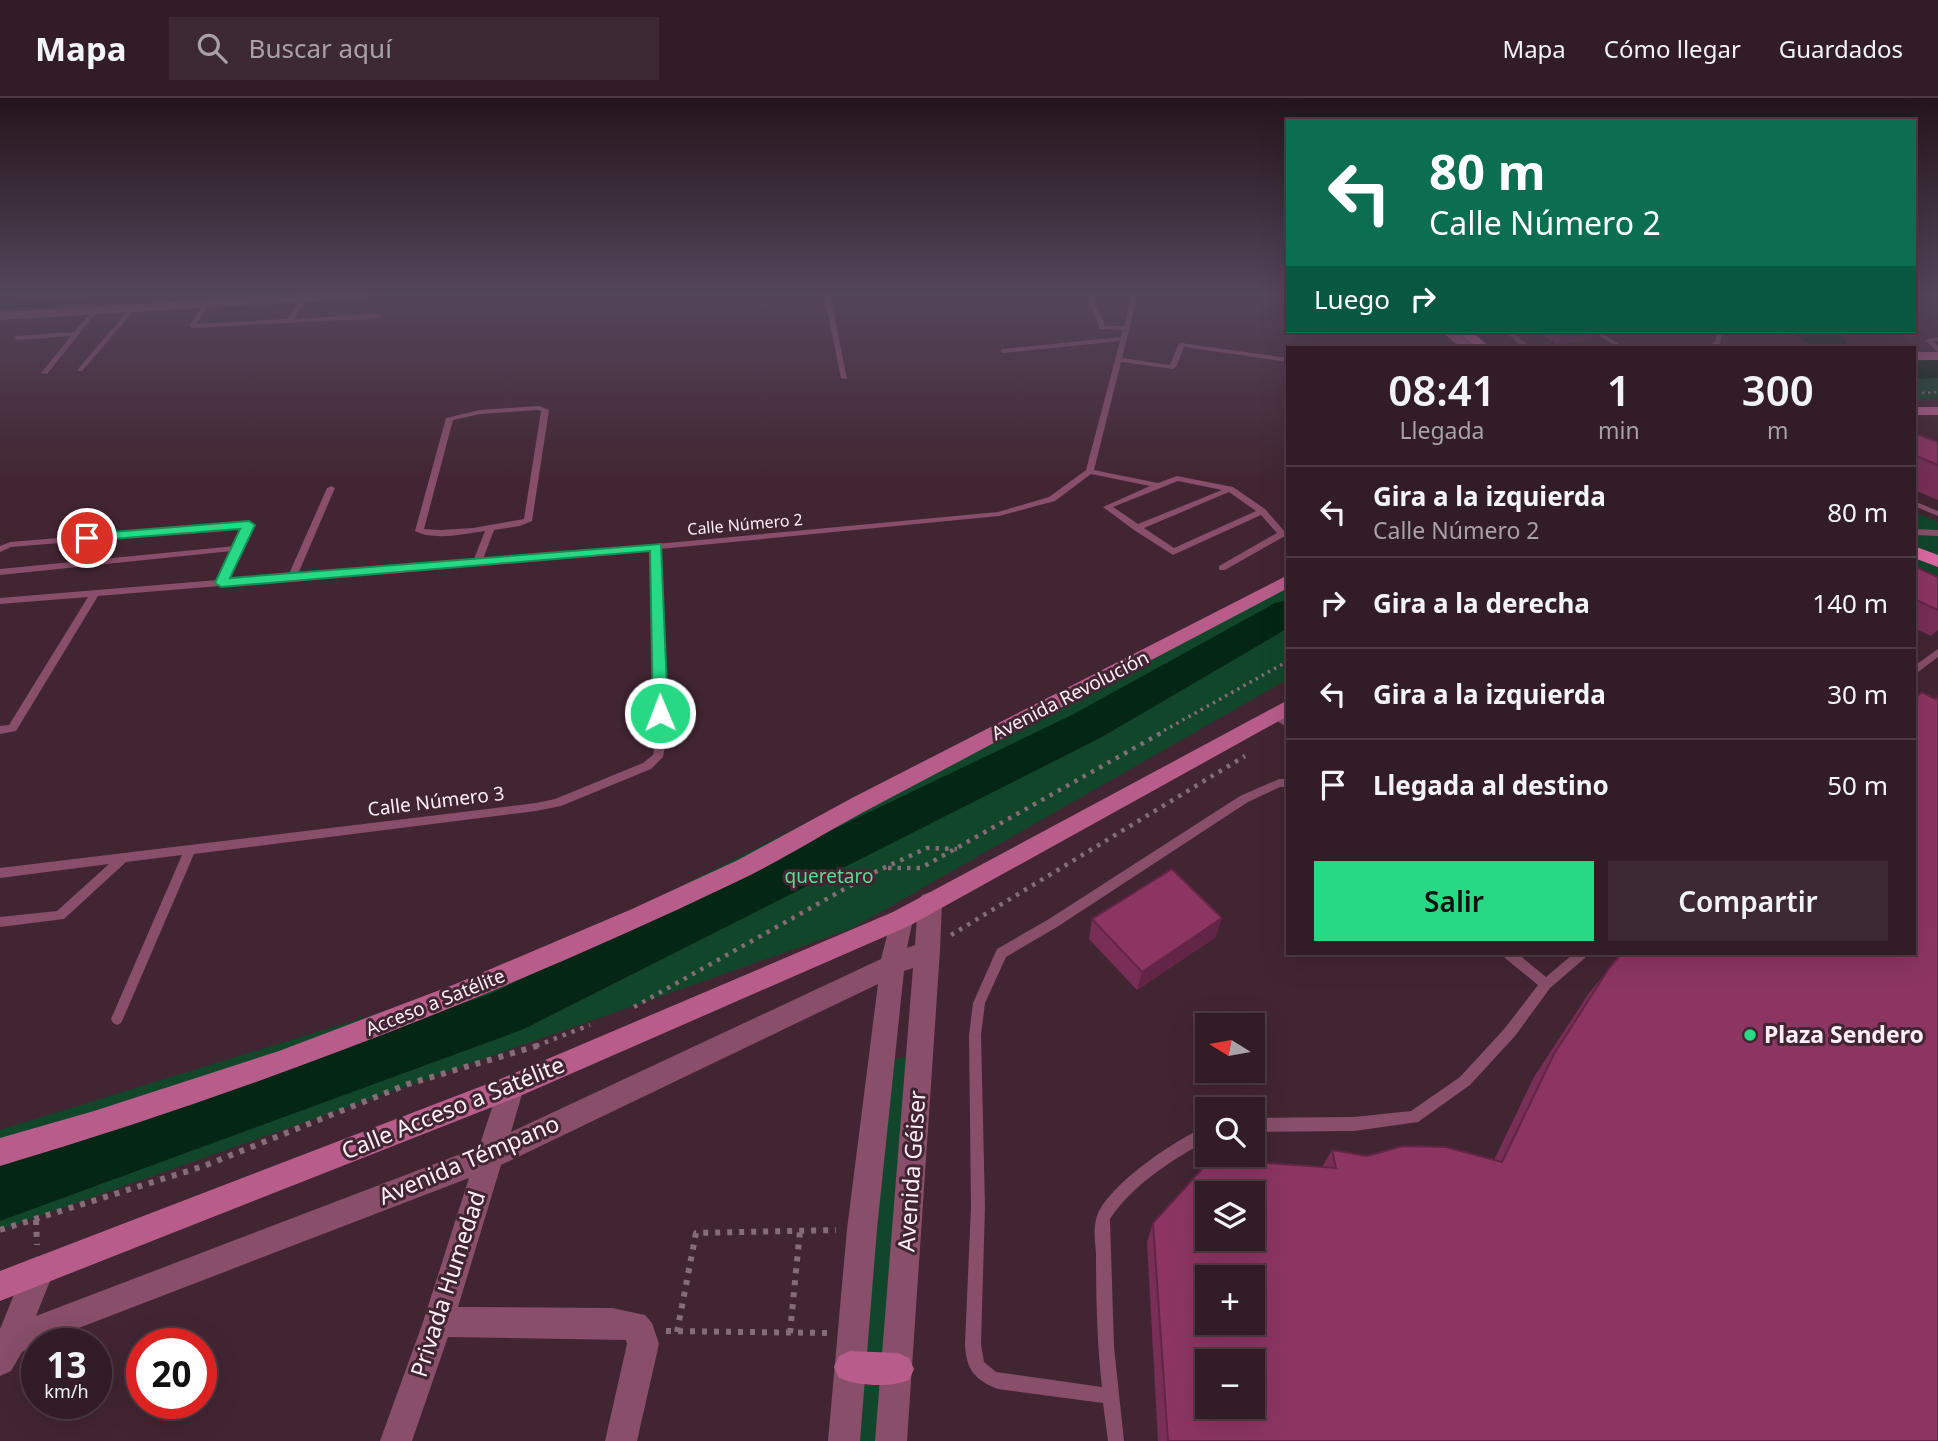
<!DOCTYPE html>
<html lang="es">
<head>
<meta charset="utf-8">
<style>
	:root { --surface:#321c26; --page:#3d2932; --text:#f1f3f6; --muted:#a8a1a7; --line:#4d3a43; --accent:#27d885 }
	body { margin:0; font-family:"Noto Sans",sans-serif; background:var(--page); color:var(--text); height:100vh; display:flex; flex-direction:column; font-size:26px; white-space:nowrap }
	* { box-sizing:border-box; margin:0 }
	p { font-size:23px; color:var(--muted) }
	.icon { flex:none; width:38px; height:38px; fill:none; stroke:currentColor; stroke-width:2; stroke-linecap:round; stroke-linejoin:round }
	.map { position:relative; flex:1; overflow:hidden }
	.side { position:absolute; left:1286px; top:248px; width:630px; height:609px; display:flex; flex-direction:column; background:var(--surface); border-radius:0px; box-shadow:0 7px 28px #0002,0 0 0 2px var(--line) }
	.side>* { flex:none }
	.banner { position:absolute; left:1286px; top:21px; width:630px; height:214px; border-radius:0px; box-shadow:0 7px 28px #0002,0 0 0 2px var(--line); background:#0b6e4f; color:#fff; overflow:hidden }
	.needle { width:46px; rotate:281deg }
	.tools { position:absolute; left:1195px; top:915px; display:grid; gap:14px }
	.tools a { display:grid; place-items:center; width:70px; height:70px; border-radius:0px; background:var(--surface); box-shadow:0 7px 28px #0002,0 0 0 2px var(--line); font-size:35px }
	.speed { position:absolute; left:21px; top:1230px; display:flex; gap:14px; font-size:35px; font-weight:700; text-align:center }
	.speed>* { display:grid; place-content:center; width:91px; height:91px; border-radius:50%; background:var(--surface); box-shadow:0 7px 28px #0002,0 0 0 2px var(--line); line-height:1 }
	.speed small { font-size:18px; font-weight:400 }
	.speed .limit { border:10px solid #d22; background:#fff; color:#111 }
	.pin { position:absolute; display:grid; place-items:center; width:60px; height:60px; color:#fff; margin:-30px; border:4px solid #fff; border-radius:50%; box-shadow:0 2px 7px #0007 }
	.me { position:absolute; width:77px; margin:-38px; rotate:359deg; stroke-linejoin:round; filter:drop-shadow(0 0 5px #0008) }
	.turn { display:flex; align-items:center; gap:24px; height:147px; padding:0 28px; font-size:32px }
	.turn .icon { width:91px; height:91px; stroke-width:2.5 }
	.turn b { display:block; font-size:49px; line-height:60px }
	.then { display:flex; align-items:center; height:66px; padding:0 28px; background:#0003; gap:14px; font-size:26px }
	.eta { display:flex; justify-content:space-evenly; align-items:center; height:119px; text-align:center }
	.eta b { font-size:42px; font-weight:600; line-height:49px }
	.cta { display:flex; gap:14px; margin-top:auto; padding:14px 28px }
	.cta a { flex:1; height:80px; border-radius:0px; background:var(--accent); color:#111; font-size:28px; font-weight:600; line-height:80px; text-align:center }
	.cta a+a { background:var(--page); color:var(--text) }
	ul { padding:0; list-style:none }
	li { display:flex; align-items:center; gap:21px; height:91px; padding:0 28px; border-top:2px solid var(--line) }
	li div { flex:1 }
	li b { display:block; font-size:26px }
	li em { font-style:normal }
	header { display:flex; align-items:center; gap:42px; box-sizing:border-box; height:98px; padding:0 35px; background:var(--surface); border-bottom:2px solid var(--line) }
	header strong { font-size:33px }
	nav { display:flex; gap:38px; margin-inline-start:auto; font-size:24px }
	.search { width:490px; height:63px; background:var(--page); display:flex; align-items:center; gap:18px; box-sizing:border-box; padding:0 24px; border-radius:0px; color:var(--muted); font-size:26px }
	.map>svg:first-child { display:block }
	.green { fill:#11462b }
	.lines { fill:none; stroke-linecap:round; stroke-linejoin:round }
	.stream { stroke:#042614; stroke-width:4.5 }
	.river { fill:#042614; fill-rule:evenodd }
	.path-far3 { stroke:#856c77; stroke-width:2.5; stroke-dasharray:2.5 3.5; stroke-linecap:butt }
	.path-far2 { stroke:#856c77; stroke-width:3.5; stroke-dasharray:2.5 4.5; stroke-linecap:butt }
	.path-far1 { stroke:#856c77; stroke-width:4.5; stroke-dasharray:3.5 6; stroke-linecap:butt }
	.path { stroke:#856c77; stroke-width:6; stroke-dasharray:5 7; stroke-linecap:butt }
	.lane { fill:#884e6a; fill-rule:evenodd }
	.street { fill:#884e6a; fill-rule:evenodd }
	.secondary { fill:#b85d8a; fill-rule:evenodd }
	.primary { fill:#dd68a3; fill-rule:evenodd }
	.wall { fill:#782e55 }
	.shaded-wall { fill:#622545 }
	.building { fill:#8c3563; stroke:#622545; stroke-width:2; fill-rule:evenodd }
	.route { fill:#27d885; stroke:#198c56; stroke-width:2 }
	.poi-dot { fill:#27d885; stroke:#422532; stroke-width:2.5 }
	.labels { text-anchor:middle; stroke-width:6; stroke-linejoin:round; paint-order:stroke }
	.far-street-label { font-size:16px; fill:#ffeef5; stroke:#422532 }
	.street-label { font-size:19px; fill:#ffeef5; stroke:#422532 }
	.park-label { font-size:19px; fill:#56dd94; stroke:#422532 }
	.near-poi-label { font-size:23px; font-weight:bold; fill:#ffeef5; stroke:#422532; text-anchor:start }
	.near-street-label { font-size:23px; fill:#ffeef5; stroke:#422532 }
</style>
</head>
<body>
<header>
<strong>Mapa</strong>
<div class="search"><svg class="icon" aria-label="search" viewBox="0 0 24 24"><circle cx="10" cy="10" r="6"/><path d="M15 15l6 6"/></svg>Buscar aquí</div>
<nav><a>Mapa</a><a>Cómo llegar</a><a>Guardados</a></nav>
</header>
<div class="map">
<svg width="1938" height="1343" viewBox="0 0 1938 1343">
	<rect width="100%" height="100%" fill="#422532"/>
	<!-- green -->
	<g class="green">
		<path d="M1914,257H1938V300L1915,302Z"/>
		<path d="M1914,414L1938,424V506L1915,494Z"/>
		<path d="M1288,482V581L851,831L0,1132V1032L511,874Z"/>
		<path d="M913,959L879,1343H856L890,961Z"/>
	</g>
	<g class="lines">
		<!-- stream -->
		<path class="stream" d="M0,209L181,196"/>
		<!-- river -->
		<g class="river">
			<path d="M1793,233C1810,232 1836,228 1847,244L1843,250C1826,251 1803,248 1793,233Z"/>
			<path d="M1938,262V280L1914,281V263Z"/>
			<path d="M1288,502V530L1102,639L524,931L0,1123V1063L490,896L1072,617L1275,505Z"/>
		</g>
		<!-- path-far3 -->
		<path class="path-far3" d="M1922,295L1938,294"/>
		<!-- path-far2 -->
		<path class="path-far2" d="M1158,636L1288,563"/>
		<!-- path-far1 -->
		<g class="path-far1">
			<path d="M888,770H921L1161,635"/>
			<path d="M951,837L1245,658"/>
			<path d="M634,909L873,775L927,750L957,751"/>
			<path d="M536,948L590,927"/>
		</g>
		<!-- path -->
		<g class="path">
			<path d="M36,1122L37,1147"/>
			<path d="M0,1132L204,1068L408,986L540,947"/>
			<path d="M666,1233L829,1235"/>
			<path d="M677,1234L696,1135L836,1132"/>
			<path d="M790,1235L800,1132"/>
		</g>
		<!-- lane -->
		<g class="lane">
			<path d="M824,196H830L847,281L841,280Z"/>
			<path d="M1086,196H1092L1105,228H1124L1132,196H1138L1122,260L1170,267L1178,247L1181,245L1288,260V264L1184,249L1176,269L1173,271L1121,264L1094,372L1158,385L1177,378L1233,389L1265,411L1285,434V438L1225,472H1219V468L1277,435L1261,417L1173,457L1134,432L1103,409L1150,388L1091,376L1055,403L999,418L660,451L666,643L663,659L651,671L561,708L536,713L194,756L123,921L121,925L117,927L113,925L111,921L182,757L126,764L64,821L0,829V819L57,813L109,766L0,780V770L536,705L555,701L643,665L653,657L656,643L652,452L98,498L16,633L0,636V628L9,627L88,499L0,506V500L218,482L232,453L0,477V471L235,448L243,430L11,449L0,454V448L10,444L249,424L253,427L227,482L289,476L327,390L331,388L335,390L298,476L474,461L485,433C464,436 433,443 415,433L446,320L480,312L539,308L549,312L532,423L520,428L494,432L483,461L656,446L998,414L1049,399L1086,372L1120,243L1003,255L1000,253L1003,251L1121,239L1123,232L1100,231ZM538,312L541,313L524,421L473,430L440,432L424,431L453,322L480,316ZM1178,383L1222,392L1138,426L1113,409ZM1229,394L1256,413L1174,450L1144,430Z"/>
			<path d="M304,198L307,200L294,221L379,216L382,218L379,220L192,230L189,228L204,205L209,206L197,226L287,221L302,199Z"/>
			<path d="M132,208L137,209L82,273H78V271Z"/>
			<path d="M94,210L99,211L47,276L41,275L71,238L17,242L14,240L17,238L74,234Z"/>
			<path d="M1504,233H1511L1529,248L1527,250H1520L1522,248Z"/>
			<path d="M1592,233H1599L1625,250H1618Z"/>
			<path d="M1717,233H1723L1720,246L1712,250H1704L1715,244Z"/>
			<path d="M1938,239V243H1933L1938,248V254L1925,242Z"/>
			<path d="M1914,403L1938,413V418L1914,408Z"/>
			<path d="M1914,431L1938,432V438L1914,437Z"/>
			<path d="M1938,551V559L1914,577V568Z"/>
			<path d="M1275,612L1288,621V630L1271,619L1270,616Z"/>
			<path d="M1279,681H1288V689H1280L1248,704L1057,829L1006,859L985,905L981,937L985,1109L981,1246L984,1264L996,1274L1102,1289C1097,1244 1096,1200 1096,1155C1095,1143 1093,1130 1097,1118C1108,1087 1177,1040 1208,1028V1042C1172,1062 1132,1087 1110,1121L1114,1249L1124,1343H1108L1103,1305L998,1291C975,1282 966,1272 965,1246L971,1109L969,937L973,905L997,851L1049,821L1240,698Z"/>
			<path d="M1503,856H1518L1546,879L1573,856H1587L1585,860L1550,890L1515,938L1470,987L1418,1024L1354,1033L1253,1034V1020L1354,1019L1411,1013L1460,979L1505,930L1538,887L1505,860Z"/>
		</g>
		<!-- street -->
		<g class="street">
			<path d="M304,196H375L369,200L0,222V214Z"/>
			<path d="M930,794L938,797L942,804L940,853L907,1343H875L913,870L904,873L877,1131L860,1343H828L847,1131L878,886L501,1067L458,1209L612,1210L645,1217L652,1225L659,1246L637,1343H605L627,1246L626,1242L448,1239L412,1343H380L423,1224L469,1080L37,1246L22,1254L11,1273L0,1278V1231L28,1162L39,1158L50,1162L54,1173L36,1218L479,1049L502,980L511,977L520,980L524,989L511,1034L881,861L893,814L901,811L909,814L913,821L907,850L915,847L918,804L922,797Z"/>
		</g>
		<!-- secondary -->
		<g class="secondary">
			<path d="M1441,233H1455L1476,250H1461Z"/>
			<rect x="1914" y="254" width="24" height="8"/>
			<rect x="1914" y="309" width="24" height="8"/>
			<path d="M1288,477V490C1149,563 1011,636 873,709C827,733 783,762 736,784C498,898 253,992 0,1068V1040L94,1013L279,953L453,887L632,811L738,762L852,700Z"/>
			<path d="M1288,602V618L909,828L520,998L0,1203V1173L503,980L893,814Z"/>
			<path d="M850,1253L898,1255L909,1260L914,1271L909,1282C890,1290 858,1288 839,1280L834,1269L839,1258Z"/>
		</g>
		<!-- primary -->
		<g class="primary">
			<path d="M1456,233H1471L1491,250H1476Z"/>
			<path d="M1914,448L1938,457V469L1914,460Z"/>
		</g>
	</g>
	<!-- wall -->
	<g class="wall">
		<path d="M1536,233H1594L1590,241L1558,247Z"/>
		<path d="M1914,335L1938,344V402L1914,392Z"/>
		<path d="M1914,468L1938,479V532L1931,538L1914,530Z"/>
		<path d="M1092,821L1216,839L1137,892L1089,841Z"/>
		<path d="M1621,856L1938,1343H1158L1147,1144L1153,1125L1322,1069L1332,1052L1367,1058L1494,1062L1534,979L1589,895Z"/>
	</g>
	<!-- shaded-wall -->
	<g class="shaded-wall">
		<path d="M1564,233H1594L1590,241L1558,247Z"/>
		<path d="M1222,820L1216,839L1137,892L1142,874Z"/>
	</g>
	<!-- building -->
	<g class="building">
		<path d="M1914,335L1938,344V367L1914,357Z"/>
		<path d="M1914,468L1938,479V512L1914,501Z"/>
		<path d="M1922,594L1935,601L1938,598V1343H1168L1153,1125L1211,1061L1336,1070L1332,1052L1367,1058L1403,1048L1446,1049L1502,1064L1554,956L1609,870L1621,856H1914V601ZM1208,1096H1253V1141H1208ZM1208,1180H1253V1225H1208ZM1208,1264H1253V1309H1208Z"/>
		<path d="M1172,771L1222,820L1142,874L1092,821Z"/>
	</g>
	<!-- sky -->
	<linearGradient id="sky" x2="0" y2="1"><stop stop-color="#24141c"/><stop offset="0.51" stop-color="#54465a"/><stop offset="1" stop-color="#54465a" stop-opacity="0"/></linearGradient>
	<rect width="1938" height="384" fill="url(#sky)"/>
	<!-- route -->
	<path class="route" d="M249,423L255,427L230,480L661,446L668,615L660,621L653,615L650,453L221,489L215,485L240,431L87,443L81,440L87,436Z"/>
	<!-- markers -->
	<circle class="poi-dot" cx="1750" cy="937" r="7"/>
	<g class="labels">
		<!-- far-street labels -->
		<g class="far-street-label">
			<text transform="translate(745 426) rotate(-5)" y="6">Calle Número 2</text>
		</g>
		<!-- street labels -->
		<g class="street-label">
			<text transform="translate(1070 597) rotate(-27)" y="7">Avenida Revolución</text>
			<text transform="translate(436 703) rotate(-7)" y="7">Calle Número 3</text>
			<text transform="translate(435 904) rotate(-22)" y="7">Acceso a Satélite</text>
		</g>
		<!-- park labels -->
		<g class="park-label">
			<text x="829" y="785">queretaro</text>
		</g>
		<!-- near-poi labels -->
		<g class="near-poi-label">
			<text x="1764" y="945">Plaza Sendero</text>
		</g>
		<!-- near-street labels -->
		<g class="near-street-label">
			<text transform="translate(453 1010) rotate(-22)" y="8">Calle Acceso a Satélite</text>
			<text transform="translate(469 1062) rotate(-23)" y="8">Avenida Témpano</text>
			<text transform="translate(912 1073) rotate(-86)" y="8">Avenida Géiser</text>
			<text transform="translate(448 1186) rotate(-72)" y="8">Privada Humedad</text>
		</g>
	</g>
</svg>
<div class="tools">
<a><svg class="needle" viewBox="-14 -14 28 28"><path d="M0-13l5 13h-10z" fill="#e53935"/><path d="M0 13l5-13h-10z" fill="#a8a1a7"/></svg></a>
<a><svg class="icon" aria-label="search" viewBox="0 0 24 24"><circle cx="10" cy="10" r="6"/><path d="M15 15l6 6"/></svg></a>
<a><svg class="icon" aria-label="layers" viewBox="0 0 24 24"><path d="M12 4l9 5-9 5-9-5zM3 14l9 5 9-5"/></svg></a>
<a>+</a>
<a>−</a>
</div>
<div class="speed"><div>13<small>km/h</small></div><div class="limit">20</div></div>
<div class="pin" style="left:87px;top:440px;background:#d93025"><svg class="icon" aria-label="arrive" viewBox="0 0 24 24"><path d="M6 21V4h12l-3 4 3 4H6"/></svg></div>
<svg class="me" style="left:660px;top:615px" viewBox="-20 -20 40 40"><circle r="17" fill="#27d885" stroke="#fff" stroke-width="3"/><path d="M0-11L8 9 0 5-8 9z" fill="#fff"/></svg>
<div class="banner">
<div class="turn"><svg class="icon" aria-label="left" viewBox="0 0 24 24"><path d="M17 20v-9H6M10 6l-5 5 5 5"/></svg><div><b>80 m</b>Calle Número 2</div></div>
<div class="then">Luego<svg class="icon" aria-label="right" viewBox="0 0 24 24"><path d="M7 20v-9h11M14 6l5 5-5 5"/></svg></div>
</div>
<section class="side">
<div class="eta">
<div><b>08:41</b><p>Llegada</p></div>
<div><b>1</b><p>min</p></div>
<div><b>300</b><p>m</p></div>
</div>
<ul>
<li><svg class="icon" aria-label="left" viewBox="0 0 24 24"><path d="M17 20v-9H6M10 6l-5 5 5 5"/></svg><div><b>Gira a la izquierda</b><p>Calle Número 2</p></div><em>80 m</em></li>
<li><svg class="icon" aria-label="right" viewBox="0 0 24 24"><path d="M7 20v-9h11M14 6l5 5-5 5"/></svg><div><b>Gira a la derecha</b></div><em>140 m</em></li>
<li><svg class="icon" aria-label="left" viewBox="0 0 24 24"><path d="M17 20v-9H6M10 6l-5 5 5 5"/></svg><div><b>Gira a la izquierda</b></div><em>30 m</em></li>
<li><svg class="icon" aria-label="arrive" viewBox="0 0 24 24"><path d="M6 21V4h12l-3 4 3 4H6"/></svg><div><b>Llegada al destino</b></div><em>50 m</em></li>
</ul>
<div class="cta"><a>Salir</a><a>Compartir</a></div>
</section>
</div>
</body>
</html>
